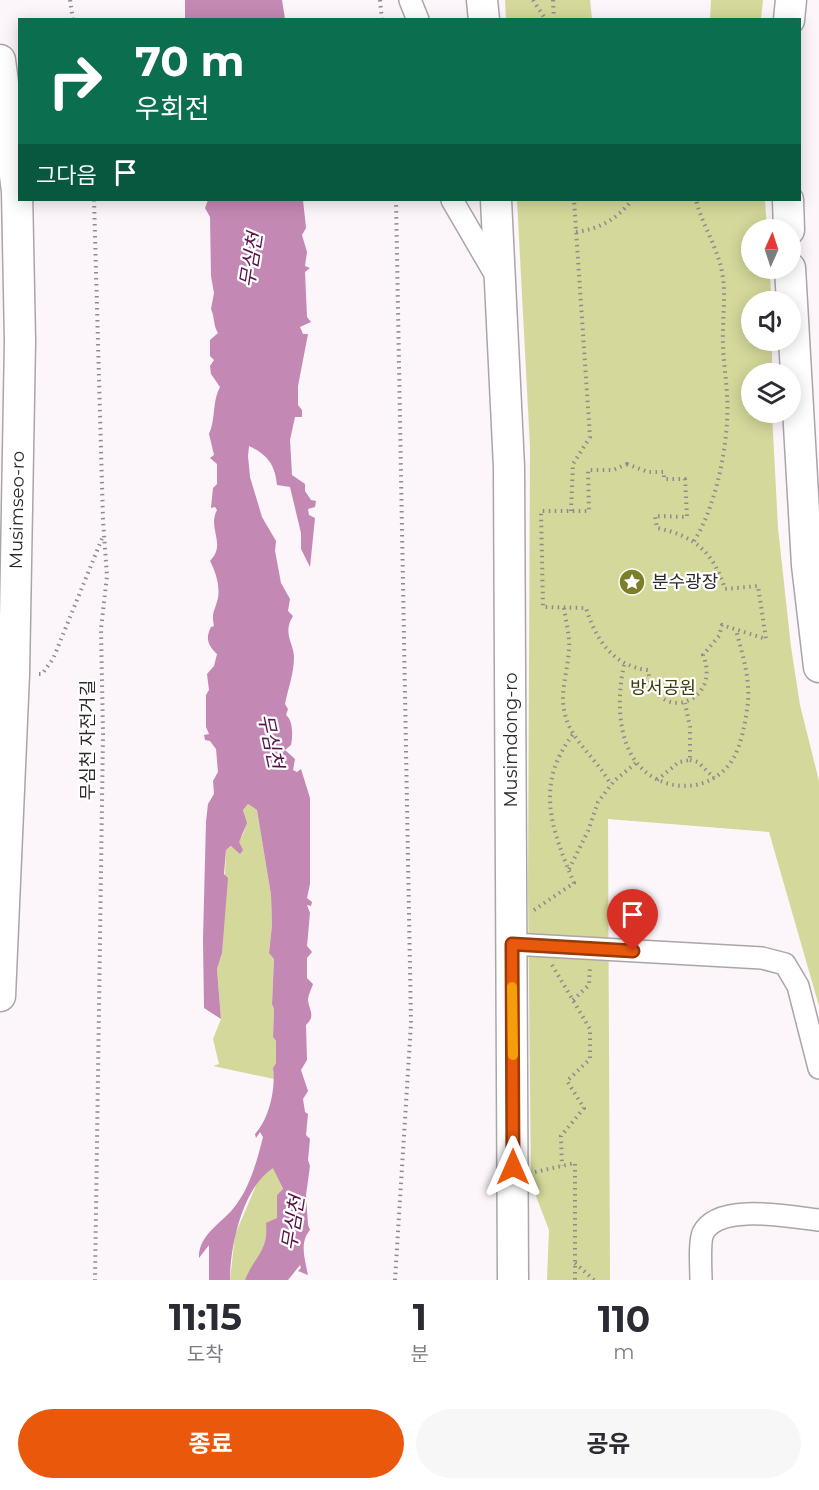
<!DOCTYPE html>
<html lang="ko">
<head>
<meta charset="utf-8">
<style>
	:root { --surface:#fff; --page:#f7f7f7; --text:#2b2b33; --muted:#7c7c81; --accent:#ea580c }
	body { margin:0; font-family:Montserrat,"Noto Sans KR",sans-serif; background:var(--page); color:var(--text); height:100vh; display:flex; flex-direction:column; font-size:22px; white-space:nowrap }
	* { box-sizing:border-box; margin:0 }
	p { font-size:20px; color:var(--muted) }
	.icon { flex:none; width:33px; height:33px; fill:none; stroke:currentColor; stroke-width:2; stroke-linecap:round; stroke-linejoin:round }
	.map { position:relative; height:1280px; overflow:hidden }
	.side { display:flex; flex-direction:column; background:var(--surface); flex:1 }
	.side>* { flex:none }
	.hud { position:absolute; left:18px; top:18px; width:783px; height:183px; border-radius:0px; box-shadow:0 3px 15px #0003; background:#0b6e4f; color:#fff; overflow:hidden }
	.needle { width:39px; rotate:3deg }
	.controls { position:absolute; left:741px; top:219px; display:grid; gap:12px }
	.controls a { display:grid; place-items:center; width:60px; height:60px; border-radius:50%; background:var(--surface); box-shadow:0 3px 15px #0003; font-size:30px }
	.pin { position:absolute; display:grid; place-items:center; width:51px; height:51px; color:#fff; margin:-62px -26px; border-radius:50% 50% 50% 0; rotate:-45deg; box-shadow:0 0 6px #0007 }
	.pin .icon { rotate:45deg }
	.me { position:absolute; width:66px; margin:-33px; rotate:0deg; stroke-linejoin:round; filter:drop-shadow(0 0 4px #0008) }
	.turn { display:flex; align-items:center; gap:21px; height:126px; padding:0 18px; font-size:27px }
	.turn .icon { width:78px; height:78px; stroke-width:2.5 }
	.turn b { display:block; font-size:42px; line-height:51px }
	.then { display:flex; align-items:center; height:57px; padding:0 18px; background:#0003; gap:12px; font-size:22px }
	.eta { display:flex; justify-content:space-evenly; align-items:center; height:102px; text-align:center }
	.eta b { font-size:36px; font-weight:700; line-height:42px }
	.button { display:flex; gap:12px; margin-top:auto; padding:12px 18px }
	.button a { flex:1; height:69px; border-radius:36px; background:var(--accent); color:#fff; font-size:24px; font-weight:700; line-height:69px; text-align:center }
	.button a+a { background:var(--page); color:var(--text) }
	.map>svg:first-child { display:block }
	.green { fill:#d4d89a }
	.water { fill:#c388b3 }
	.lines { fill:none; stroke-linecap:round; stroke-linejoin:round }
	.street-casing { stroke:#aba5a9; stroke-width:24 }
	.secondary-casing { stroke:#aba5a9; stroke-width:33 }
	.path { stroke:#8f8a8e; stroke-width:4; stroke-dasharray:1.5 4.5; stroke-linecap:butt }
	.street { stroke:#fff; stroke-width:21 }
	.secondary { stroke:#fff; stroke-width:30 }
	.route-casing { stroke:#983908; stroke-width:15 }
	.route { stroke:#ea580c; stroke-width:10 }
	.slow { stroke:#f59e0b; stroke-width:10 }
	.labels { text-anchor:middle; stroke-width:4.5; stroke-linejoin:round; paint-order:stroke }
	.street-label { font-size:18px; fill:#2c292b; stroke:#fff }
	.poi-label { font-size:18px; fill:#2c292b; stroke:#fff; text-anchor:start }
	.park-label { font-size:18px; fill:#3c3d05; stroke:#fff }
	.water-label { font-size:20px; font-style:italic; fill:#58124b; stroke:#fff }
</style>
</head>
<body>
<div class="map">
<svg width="819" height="1280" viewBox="0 0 819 1280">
	<rect width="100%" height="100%" fill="#fcf5fa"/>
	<!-- green -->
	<g class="green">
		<path d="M505,0H590L592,19H506Z"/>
		<path d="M711,0H763L761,19H710Z"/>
		<path d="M517,200H765L767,229L752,230V268L770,269L771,301L752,302V340L772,341V373L752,374V412L772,413L778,528L791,647L800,705L819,781V1006L769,832L608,819L610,1280H547L549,1230L531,1183L528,891L530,447Z"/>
		<path d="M248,804L257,810L271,895L272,925L269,952L274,959L272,1004L274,1009L273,1037L276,1041V1063L273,1068L274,1079L213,1066L219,1064L213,1039L221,1019L217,969L222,953L226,850C243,839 249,831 243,810Z"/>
		<path d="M273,1167L283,1190L277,1195V1218L263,1252L245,1280H230L235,1235L260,1176Z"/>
	</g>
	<!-- water -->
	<g class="water">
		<path d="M185,0H282L285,19H185Z"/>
		<path d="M208,200H303L306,228L302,235L307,252L305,266L310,268L305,272L307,317L311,322L300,327L303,334H308L298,386V405L302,410V417H295L290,440L292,475L305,484V491L311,500L316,501L315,507L308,509L309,515L315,518L310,567L301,549V533L290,487L277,485C275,465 268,455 249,446L248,456L250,477L262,517L276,541L275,551L281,583L290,599L288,611L293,616C282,633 294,644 294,657C294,673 288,689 285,704L288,709L286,715C293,720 293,736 291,745L285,750L295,759L293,770L297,772L301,769L310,798V884L307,898L312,902L311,906L307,905L310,913L307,946L312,952L307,958V978L313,984C312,988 308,995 308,1000C309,1010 316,1016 306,1025L307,1060L301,1070L308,1091L303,1099L305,1112L308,1114L306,1135L310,1139L308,1160L310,1166L306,1195L308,1225L310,1230C299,1243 305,1259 308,1275L298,1271L301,1268L300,1265L288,1280H245C254,1257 269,1251 266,1223L277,1218V1195L283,1189L273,1168C243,1187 230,1246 230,1280H209V1245L199,1258C198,1236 220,1224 232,1210C249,1191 257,1161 263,1137L260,1132L256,1138L255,1134C269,1119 276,1089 273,1068L276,1063V1041L273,1037L274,1009L272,1004L274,959L269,953L272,925L271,895L257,810L248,804L243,810L247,823L239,842L243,850L240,854L231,846L226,850L224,874L228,878L222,953L217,969L221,1019L204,1008L203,939L206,822L208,804L214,794L213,781L218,772L216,749L210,741L205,740L204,735L209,734L206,727V695L209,690L207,674L214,666L217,654C208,645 205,639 211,627L214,626C211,612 215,611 218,598C220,586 216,572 210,561C227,544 207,529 217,510L215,507L211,508L213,488L217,484V464L210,458L214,455L209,434C216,419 212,401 220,387L211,374L210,366L214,360L210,356V340L218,333C213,325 215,318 211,309L214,293L211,276L210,217L205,208Z"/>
	</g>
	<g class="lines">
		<defs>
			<g id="street">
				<path d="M410,0L418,20"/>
				<path d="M452,200L498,279"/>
				<path d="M512,944L762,958L785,964L798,986L819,1068"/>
				<path d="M701,1280C701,1269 699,1242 703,1233C718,1202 791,1217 819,1220"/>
			</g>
			<g id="secondary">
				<path d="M482,0L484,20"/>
				<path d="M789,20L791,0"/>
				<path d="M0,60L17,191L20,341L14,674L0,996"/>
				<path d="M496,200L509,467L513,1280"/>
				<path d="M788,200L789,230"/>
				<path d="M790,268L807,565L819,667"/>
			</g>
		</defs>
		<!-- street casing -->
		<use href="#street" class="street-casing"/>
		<!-- secondary casing -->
		<use href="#secondary" class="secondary-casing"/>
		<!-- path -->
		<g class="path">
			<path d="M70,0L73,20"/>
			<path d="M380,0L382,20"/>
			<path d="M533,0L546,20"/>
			<path d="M553,0L554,20"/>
			<path d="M94,200L103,520L107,576L101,629L103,734L95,1280"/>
			<path d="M576,232C600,229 617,219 632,200"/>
			<path d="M627,464L648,472H664V479H685L687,517L655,516L657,528C695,536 713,552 725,589L758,586L766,639L722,625L719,636L703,655C723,703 655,726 648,670C613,666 596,640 586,608L543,607L541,511H589L588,470H613Z"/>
			<path d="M571,511L573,464L590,437L574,200"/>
			<path d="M694,541C717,505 730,438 727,395C726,374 722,353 723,332C723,311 726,292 722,272C717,246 702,225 696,200"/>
			<path d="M564,608C566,622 570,636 569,650C567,679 556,699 570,728C579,746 600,764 611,785"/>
			<path d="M624,665C618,693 617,728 631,754C652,793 709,798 733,759C742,743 746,720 748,702C750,677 742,653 736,630"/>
			<path d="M39,674H42L53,659L103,536"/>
			<path d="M690,760L698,762L714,778"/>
			<path d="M657,780L679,762L690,760V727L685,703"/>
			<path d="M569,869L588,831L598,802L614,781L636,763"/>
			<path d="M534,910L574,883C551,828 534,784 574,733"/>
			<path d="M552,965L590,1029V1059L567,1081L584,1108L561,1136L562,1166"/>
			<path d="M573,1000L589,985L590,966"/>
			<path d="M535,1172L575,1163V1280"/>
			<path d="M575,1263L594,1280"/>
			<path d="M395,1280L411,1023L396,200"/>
		</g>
		<!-- street -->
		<use href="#street" class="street"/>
		<!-- secondary -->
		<use href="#secondary" class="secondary"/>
	</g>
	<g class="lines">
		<defs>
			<path id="route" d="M513,1167L512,944L633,951"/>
		</defs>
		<!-- route casing -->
		<use href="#route" class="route-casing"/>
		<!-- route -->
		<use href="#route" class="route"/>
		<!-- slow -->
		<path class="slow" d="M512,987L513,1055"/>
	</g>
	<!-- icons -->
	<defs>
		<symbol id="sight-disc" viewBox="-11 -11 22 22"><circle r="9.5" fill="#7c7f29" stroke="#fff"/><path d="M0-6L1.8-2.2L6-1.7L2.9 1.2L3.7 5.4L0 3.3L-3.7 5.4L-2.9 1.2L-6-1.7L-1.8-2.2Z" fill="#fff"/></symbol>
	</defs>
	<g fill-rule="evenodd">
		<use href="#sight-disc" x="617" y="567" width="30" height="30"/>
	</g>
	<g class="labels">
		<!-- street labels -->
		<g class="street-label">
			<text transform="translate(17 510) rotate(-89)" y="6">Musimseo-ro</text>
			<text transform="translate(88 740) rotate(-90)" y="6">무심천 자전거길</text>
			<text transform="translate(511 740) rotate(-90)" y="6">Musimdong-ro</text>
		</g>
		<!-- poi labels -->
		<g class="poi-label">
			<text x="652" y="588">분수광장</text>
		</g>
		<!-- park labels -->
		<g class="park-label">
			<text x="663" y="694">방서공원</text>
		</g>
		<!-- water labels -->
		<g class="water-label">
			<text transform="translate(251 260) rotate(-81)" y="7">무심천</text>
			<text transform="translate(271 741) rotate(78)" y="7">무심천</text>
			<text transform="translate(293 1223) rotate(-81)" y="7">무심천</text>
		</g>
	</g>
</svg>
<div class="controls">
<a><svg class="needle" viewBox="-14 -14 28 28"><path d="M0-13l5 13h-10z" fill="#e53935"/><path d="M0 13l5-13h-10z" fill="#7c7c81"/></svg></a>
<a><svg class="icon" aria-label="sound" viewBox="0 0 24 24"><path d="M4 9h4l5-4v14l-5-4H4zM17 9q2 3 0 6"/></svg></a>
<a><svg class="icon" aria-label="layers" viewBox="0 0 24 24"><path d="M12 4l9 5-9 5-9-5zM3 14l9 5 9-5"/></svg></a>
</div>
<div class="pin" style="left:633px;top:951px;background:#d93025"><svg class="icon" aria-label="arrive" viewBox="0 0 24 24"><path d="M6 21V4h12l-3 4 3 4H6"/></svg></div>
<svg class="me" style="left:513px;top:1167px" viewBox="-20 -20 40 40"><path d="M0-17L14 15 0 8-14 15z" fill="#ea580c" stroke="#fff" stroke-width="4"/></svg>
<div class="hud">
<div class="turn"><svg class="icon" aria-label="right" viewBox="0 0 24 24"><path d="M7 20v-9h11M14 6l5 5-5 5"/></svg><div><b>70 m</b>우회전</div></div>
<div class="then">그다음<svg class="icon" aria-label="arrive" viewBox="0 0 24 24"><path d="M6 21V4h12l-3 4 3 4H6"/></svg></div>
</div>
</div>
<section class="side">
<div class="eta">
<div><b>11:15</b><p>도착</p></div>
<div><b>1</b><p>분</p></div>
<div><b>110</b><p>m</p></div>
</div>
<div class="button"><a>종료</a><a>공유</a></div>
</section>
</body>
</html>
